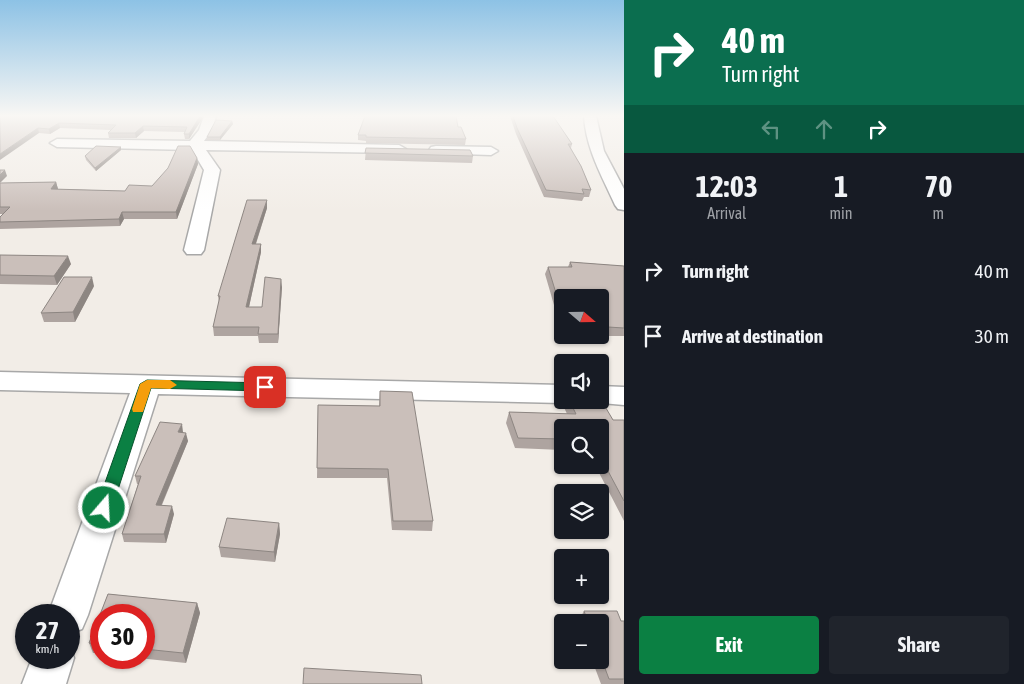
<!DOCTYPE html>
<html lang="en">
<head>
<meta charset="utf-8">
<style>
	:root { --surface:#171b24; --page:#20242c; --text:#f1f3f6; --muted:#9ea1a6; --accent:#0b8043 }
	body { margin:0; font-family:"Asap Condensed",sans-serif; background:var(--page); color:var(--text); height:100vh; display:flex; flex-direction:column; font-size:19px; white-space:nowrap }
	* { box-sizing:border-box; margin:0 }
	p { font-size:16px; color:var(--muted) }
	.icon { flex:none; width:28px; height:28px; fill:none; stroke:currentColor; stroke-width:2; stroke-linecap:round; stroke-linejoin:round }
	.map { position:relative; flex:1; overflow:hidden }
	.sheet { display:flex; flex-direction:column; background:var(--surface); width:400px }
	.sheet>* { flex:none }
	.hud { background:#0b6e4f; color:#fff; overflow:hidden }
	.needle { width:32px; rotate:110deg }
	.controls { position:absolute; left:554px; top:289px; display:grid; gap:10px }
	.controls a { display:grid; place-items:center; width:55px; height:55px; border-radius:5px; background:var(--surface); box-shadow:0 1px 4px #0004; font-size:25px }
	.speed { position:absolute; left:15px; top:604px; display:flex; gap:10px; font-size:25px; font-weight:700; text-align:center }
	.speed>* { display:grid; place-content:center; width:65px; height:65px; border-radius:50%; background:var(--surface); box-shadow:0 1px 4px #0004; line-height:1 }
	.speed small { font-size:12px; font-weight:400 }
	.speed .limit { border:8px solid #d22; background:#fff; color:#111 }
	.pin { position:absolute; display:grid; place-items:center; width:42px; height:42px; color:#fff; margin:-21px; border-radius:10px; box-shadow:0 2px 8px #0006 }
	.me { position:absolute; width:55px; margin:-28px; rotate:19deg; stroke-linejoin:round; filter:drop-shadow(0 0 4px #0008) }
	.turn { display:flex; align-items:center; gap:18px; height:105px; padding:0 15px; font-size:22px }
	.turn .icon { width:65px; height:65px; stroke-width:2.5 }
	.turn b { display:block; font-size:35px; line-height:42px }
	.lanes { display:flex; align-items:center; height:48px; padding:0 15px; background:#0003; justify-content:center; gap:25px; direction:ltr }
	.lanes .off { opacity:.35 }
	.eta { display:flex; justify-content:space-evenly; align-items:center; height:85px; text-align:center }
	.eta b { font-size:30px; font-weight:700; line-height:35px }
	.action { display:flex; gap:10px; margin-top:auto; padding:10px 15px }
	.action a { flex:1; height:58px; border-radius:5px; background:var(--accent); color:#fff; font-size:20px; font-weight:700; line-height:58px; text-align:center }
	.action a+a { background:var(--page); color:var(--text) }
	ul { padding:0; list-style:none }
	li { display:flex; align-items:center; gap:15px; height:65px; padding:0 15px }
	li div { flex:1 }
	li b { display:block; font-size:19px }
	li em { font-style:normal }
	main { display:flex; flex:1; min-height:0 }
	.map>svg:first-child { display:block }
	.lines { fill:none; stroke-linecap:round; stroke-linejoin:round }
	.street-casing { stroke:#a8a8a8; stroke-width:3 }
	.street { fill:#fff; fill-rule:evenodd }
	.wall { fill:#aea4a0 }
	.shaded-wall { fill:#8d8682 }
	.building { fill:#cabfba; stroke:#8d8682 }
	.route { fill:#0b8043; stroke:#07532c }
	.slow { fill:#f59e0b }
</style>
</head>
<body>
<main>
<div class="map">
<svg width="624" height="684" viewBox="0 0 624 684">
	<rect width="100%" height="100%" fill="#f2ede7"/>
	<g class="lines">
		<defs>
			<g id="street">
				<path d="M204,116H216L212,130L204,141L399,145L406,149L399,153L206,150L220,170L204,250L201,254H187L184,250L204,170L192,150L57,147L50,143L57,139L190,141L199,130Z"/>
				<path d="M584,116H596L604,151L624,189V210L618,209L615,205C602,176 586,149 584,116Z"/>
				<path d="M436,146L491,147L498,151L491,155L431,153L429,150L431,147Z"/>
				<path d="M0,372L562,385V400H572L562,403L158,394L88,615L82,629L69,634V615H48L130,393L0,390Z"/>
				<path d="M600,386L624,387V405L590,402L589,400H600Z"/>
				<path d="M69,644L74,658L66,684H22L32,658H69Z"/>
			</g>
		</defs>
		<!-- street casing -->
		<use href="#street" class="street-casing"/>
		<!-- street -->
		<use href="#street" class="street"/>
	</g>
	<!-- wall -->
	<g class="wall">
		<path d="M0,116H204L189,139H185L184,134L185,132L144,131L136,138H109L108,133L111,130L60,128L50,134L39,133Z"/>
		<path d="M510,116H566L565,117L553,116L572,144L571,148L591,190L589,197H584L582,201L544,197L516,134Z"/>
		<path d="M622,116H624V124Z"/>
		<path d="M232,121L233,124L220,140H207V137Z"/>
		<path d="M458,127L466,139L465,145L366,143V141L358,140V135Z"/>
		<path d="M366,148L473,156L472,163L365,160Z"/>
		<path d="M121,150L96,171L86,160L85,156Z"/>
		<path d="M197,158L198,164L177,219H124L120,226L0,229V217L3,214H0V183L56,182L58,189L125,191L152,186Z"/>
		<path d="M267,200V208L256,244H261V252L249,307H262L282,287L278,343H259L258,336H214L213,327L219,302L218,296Z"/>
		<path d="M0,255L71,264L57,285L0,284Z"/>
		<path d="M570,262L624,266V336H605L600,328V298H562V312H556L545,274L548,267H568Z"/>
		<path d="M94,286L75,322H44L41,313Z"/>
		<path d="M380,391L433,521L432,531L392,530L387,478H317L318,405L379,406Z"/>
		<path d="M565,400H600L613,420H624V521L595,465H600V428H562V450L515,448L506,423L509,412L567,414L563,405Z"/>
		<path d="M183,432L188,441L162,505L174,514L166,543L124,542L122,534L138,484H137L135,476Z"/>
		<path d="M279,523L280,534L275,562L221,557L219,547Z"/>
		<path d="M108,594L197,603L200,613L186,663L138,658H144V615H101V653H93L89,643Z"/>
		<path d="M584,611L621,621H624V684H601L592,660H600V622H578Z"/>
	</g>
	<!-- shaded-wall -->
	<g class="shaded-wall">
		<path d="M200,116H204L189,139V134Z"/>
		<path d="M232,121L233,124L220,140V137Z"/>
		<path d="M59,123L60,128L50,134L49,129Z"/>
		<path d="M143,126L144,131L136,138L135,133Z"/>
		<path d="M38,128L39,133L0,160V154Z"/>
		<path d="M121,147V150L96,171L95,168Z"/>
		<path d="M197,158L198,164L177,219L176,212Z"/>
		<path d="M5,170L7,176L0,183V175Z"/>
		<path d="M56,182L58,189L52,196L51,189Z"/>
		<path d="M267,200V208L253,252L252,244Z"/>
		<path d="M122,212L124,219L120,226L119,219Z"/>
		<path d="M261,244V252L247,316L246,307Z"/>
		<path d="M68,256L71,264L57,285L54,276Z"/>
		<path d="M92,277L94,286L75,322L73,312Z"/>
		<path d="M281,279L282,287L278,343V334Z"/>
		<path d="M182,424L183,432L180,440L178,432Z"/>
		<path d="M186,433L188,441L158,513L156,505Z"/>
		<path d="M172,506L174,514L166,543L164,534Z"/>
		<path d="M279,523L280,534L275,562L274,552Z"/>
		<path d="M197,603L200,613L186,663L183,653Z"/>
	</g>
	<!-- building -->
	<g class="building">
		<path d="M0,116H200L189,134H184L187,127L143,126L135,133H108L116,125L59,123L49,129L38,128L0,154Z"/>
		<path d="M365,116H456L458,127H461L466,139L366,137V135H358Z"/>
		<path d="M513,116H553L572,144H568L581,166L591,190L582,189L584,194L546,190L517,128Z"/>
		<path d="M216,120L232,121L220,137H207Z"/>
		<path d="M96,146L121,147L95,168L85,156Z"/>
		<path d="M178,146H190L197,158L176,212H122L119,219L0,222V217L10,207H0V183L56,182L51,189L125,191L129,185L152,186L168,168Z"/>
		<path d="M366,148L470,150L473,156L365,153Z"/>
		<path d="M0,170H5L0,175Z"/>
		<path d="M247,200H267L252,244H261L246,307H262L265,277L281,279L278,334H258L259,327H213L220,296H218Z"/>
		<path d="M0,255L68,256L54,276L0,275Z"/>
		<path d="M570,262L624,266V328L608,327L600,315V298H562V304L559,303L548,267H572Z"/>
		<path d="M64,277H92L73,312L41,313Z"/>
		<path d="M380,391L412,392L433,521H393L388,469L317,468L318,405L380,406Z"/>
		<path d="M600,398L613,420H624V501L600,456V428H562V439L518,438L509,412L576,414L569,400H600Z"/>
		<path d="M160,422L182,424L178,432L186,433L156,505L172,506L164,534H122L141,476H135Z"/>
		<path d="M227,518L279,523L274,552L219,547Z"/>
		<path d="M108,594L197,603L183,653L144,649V615H101V644L89,643Z"/>
		<path d="M584,611H617L621,621H624V679H609L600,655V622H588Z"/>
		<path d="M304,668L421,675L422,684H303Z"/>
	</g>
	<!-- sky -->
	<linearGradient id="sky" x2="0" y2="1"><stop stop-color="#8dc2e5"/><stop offset="0.55" stop-color="#f9f7f4"/><stop offset="1" stop-color="#f9f7f4" stop-opacity="0"/></linearGradient>
	<rect width="624" height="211" fill="url(#sky)"/>
	<!-- route -->
	<path class="route" d="M147,380L265,383L272,387L265,391L151,388L112,508L110,513L104,515L99,513L96,508L140,384Z"/>
	<!-- slow -->
	<path class="slow" d="M147,380H170L177,385L170,389L151,388L143,412H133L132,409L140,384Z"/>
</svg>
<div class="controls">
<a><svg class="needle" viewBox="-14 -14 28 28"><path d="M0-13l5 13h-10z" fill="#e53935"/><path d="M0 13l5-13h-10z" fill="#9ea1a6"/></svg></a>
<a><svg class="icon" aria-label="sound" viewBox="0 0 24 24"><path d="M4 9h4l5-4v14l-5-4H4zM17 9q2 3 0 6"/></svg></a>
<a><svg class="icon" aria-label="search" viewBox="0 0 24 24"><circle cx="10" cy="10" r="6"/><path d="M15 15l6 6"/></svg></a>
<a><svg class="icon" aria-label="layers" viewBox="0 0 24 24"><path d="M12 4l9 5-9 5-9-5zM3 14l9 5 9-5"/></svg></a>
<a>+</a>
<a>−</a>
</div>
<div class="speed"><div>27<small>km/h</small></div><div class="limit">30</div></div>
<div class="pin" style="left:265px;top:387px;background:#d93025"><svg class="icon" aria-label="arrive" viewBox="0 0 24 24"><path d="M6 21V4h12l-3 4 3 4H6"/></svg></div>
<svg class="me" style="left:104px;top:508px" viewBox="-20 -20 40 40"><circle r="17" fill="#0b8043" stroke="#fff" stroke-width="3"/><path d="M0-11L8 9 0 5-8 9z" fill="#fff"/></svg>
</div>
<section class="sheet">
<div class="hud">
<div class="turn"><svg class="icon" aria-label="right" viewBox="0 0 24 24"><path d="M7 20v-9h11M14 6l5 5-5 5"/></svg><div><b>40 m</b>Turn right</div></div>
<div class="lanes"><svg class="icon off" aria-label="left" viewBox="0 0 24 24"><path d="M17 20v-9H6M10 6l-5 5 5 5"/></svg><svg class="icon off" aria-label="ahead" viewBox="0 0 24 24"><path d="M12 20V5M6 11l6-6 6 6"/></svg><svg class="icon" aria-label="right" viewBox="0 0 24 24"><path d="M7 20v-9h11M14 6l5 5-5 5"/></svg></div>
</div>
<div class="eta">
<div><b>12:03</b><p>Arrival</p></div>
<div><b>1</b><p>min</p></div>
<div><b>70</b><p>m</p></div>
</div>
<ul>
<li><svg class="icon" aria-label="right" viewBox="0 0 24 24"><path d="M7 20v-9h11M14 6l5 5-5 5"/></svg><div><b>Turn right</b></div><em>40 m</em></li>
<li><svg class="icon" aria-label="arrive" viewBox="0 0 24 24"><path d="M6 21V4h12l-3 4 3 4H6"/></svg><div><b>Arrive at destination</b></div><em>30 m</em></li>
</ul>
<div class="action"><a>Exit</a><a>Share</a></div>
</section>
</main>
</body>
</html>
